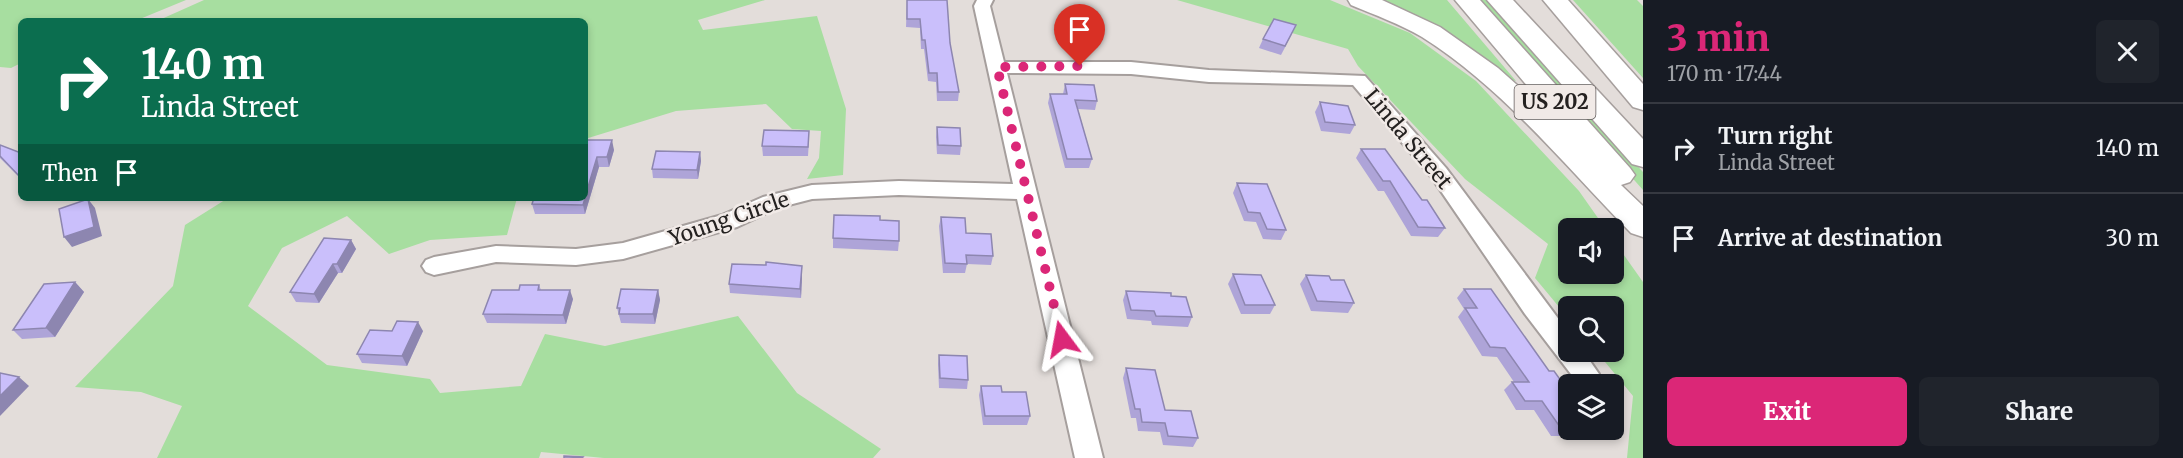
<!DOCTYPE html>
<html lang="en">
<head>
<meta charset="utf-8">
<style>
	:root { --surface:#171b24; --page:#20242c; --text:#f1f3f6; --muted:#9ea1a6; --line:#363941; --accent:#db2777 }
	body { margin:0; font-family:Merriweather,serif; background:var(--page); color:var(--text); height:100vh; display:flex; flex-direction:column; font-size:22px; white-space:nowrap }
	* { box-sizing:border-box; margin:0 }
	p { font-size:20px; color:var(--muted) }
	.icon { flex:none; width:33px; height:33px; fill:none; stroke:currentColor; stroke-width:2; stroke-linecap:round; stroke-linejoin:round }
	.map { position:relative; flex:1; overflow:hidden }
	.side { display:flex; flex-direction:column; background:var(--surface); width:540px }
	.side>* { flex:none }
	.hud { position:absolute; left:18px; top:18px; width:570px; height:183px; border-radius:9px; box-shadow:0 3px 9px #0003; background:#0b6e4f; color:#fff; overflow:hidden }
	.buttons { position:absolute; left:1558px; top:218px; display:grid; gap:12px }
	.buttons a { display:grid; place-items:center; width:66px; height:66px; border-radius:9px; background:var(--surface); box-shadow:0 3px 9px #0003; font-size:30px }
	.pin { position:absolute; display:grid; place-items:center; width:51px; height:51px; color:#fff; margin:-62px -26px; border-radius:50% 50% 50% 0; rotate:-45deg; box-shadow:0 0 6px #0007 }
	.pin .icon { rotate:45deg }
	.me { position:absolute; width:66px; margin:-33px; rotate:347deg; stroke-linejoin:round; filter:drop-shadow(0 0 4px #0008) }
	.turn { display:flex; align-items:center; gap:21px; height:126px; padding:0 24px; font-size:27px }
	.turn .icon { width:78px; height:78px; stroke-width:2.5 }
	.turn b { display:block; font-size:42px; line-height:51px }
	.then { display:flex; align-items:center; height:57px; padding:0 24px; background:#0003; gap:12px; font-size:22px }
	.round { display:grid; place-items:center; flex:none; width:63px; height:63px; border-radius:9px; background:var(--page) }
	.headline { display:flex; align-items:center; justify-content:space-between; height:102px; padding:0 24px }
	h1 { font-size:36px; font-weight:800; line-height:45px; color:var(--accent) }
	.cta { display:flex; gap:12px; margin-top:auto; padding:12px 24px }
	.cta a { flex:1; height:69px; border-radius:9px; background:var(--accent); color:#fff; font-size:24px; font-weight:800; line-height:69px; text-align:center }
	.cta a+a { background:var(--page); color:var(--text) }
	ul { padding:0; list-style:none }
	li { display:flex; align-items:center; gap:18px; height:90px; padding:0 24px; border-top:2px solid var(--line) }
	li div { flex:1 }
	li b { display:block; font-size:22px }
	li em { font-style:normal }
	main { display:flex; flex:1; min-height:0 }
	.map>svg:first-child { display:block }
	.green { fill:#a7dea0 }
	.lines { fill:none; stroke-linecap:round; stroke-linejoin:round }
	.street-casing { stroke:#a69f9d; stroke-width:4 }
	.primary-casing { stroke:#a69f9d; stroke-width:3 }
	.street { fill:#fff; fill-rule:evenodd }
	.primary { fill:#fff; fill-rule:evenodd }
	.wall { fill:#aea4d8 }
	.shaded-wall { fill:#8d86b0 }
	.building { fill:#cabffb; stroke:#8d86b0; stroke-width:1.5 }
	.route { stroke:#db2777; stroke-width:10; stroke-dasharray:0 18 }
	.labels { text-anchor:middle; stroke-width:5; stroke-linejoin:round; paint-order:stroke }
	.shield { fill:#f1eae7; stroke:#625d5c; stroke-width:1.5 }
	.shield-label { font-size:20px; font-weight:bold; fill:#242120 }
	.street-label { font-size:21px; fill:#242120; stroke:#f1eae7 }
</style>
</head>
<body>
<main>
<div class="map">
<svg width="1643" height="458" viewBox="0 0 1643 458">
	<rect width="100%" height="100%" fill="#e3ddda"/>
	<!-- green -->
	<g class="green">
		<path d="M0,0H186L135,21H21V63L11,68L0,67Z"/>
		<path d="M204,0H765L698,20L703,30L817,16L846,109L843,175L807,179L819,158L821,131L792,129L766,104L676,111L585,139V21H157Z"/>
		<path d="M1177,0H1330L1410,33L1476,81L1579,191L1605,228H1569V273H1614V241L1643,282V458H1627L1633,396L1596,351H1614V306H1569V319L1535,278L1548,244L1465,179L1358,66L1348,49Z"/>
		<path d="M1371,0H1447L1516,81L1503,78Z"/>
		<path d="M1475,0H1487L1643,172V190Z"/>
		<path d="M1573,0H1637L1643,6V78Z"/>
		<path d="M228,198H517L507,235L430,240L389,254L347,216L282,248L248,306L327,365L430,379L440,393L521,386L545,334L605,346L738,316L797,393L881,449L873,458H604L541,452L539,458H157L182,406L141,392L75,387L173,286L185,225Z"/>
	</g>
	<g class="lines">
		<defs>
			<path id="street" d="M977,0H993L990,6L1004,62H1131L1209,70L1365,76L1446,168L1569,333V351H1583L1599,374L1595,382L1588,384L1577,382L1525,314L1432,178L1353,85L1209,82L1131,74L1007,73L1103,458H1075L1017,199L899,195L812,199L777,208L737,227L623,259L576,265L496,262L434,275L426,272L422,266L426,260L434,257L496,246L576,249L623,243L722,215L763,197L812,185L899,181L1013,184L974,6Z"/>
			<g id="primary">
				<path d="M1348,0H1382L1440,27L1498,68L1555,119L1455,0H1480L1630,168L1635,175L1630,182L1621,185L1643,206V237L1631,233C1565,166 1503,88 1422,37C1400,24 1375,15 1351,5Z"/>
				<path d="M1487,0H1513L1643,139V167L1632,164Z"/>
				<path d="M1543,0H1568L1643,84V110L1633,107Z"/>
			</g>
		</defs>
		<!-- street casing -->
		<use href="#street" class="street-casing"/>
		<!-- primary casing -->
		<use href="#primary" class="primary-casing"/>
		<!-- street -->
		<use href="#street" class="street"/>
		<!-- primary -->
		<use href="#primary" class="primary"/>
	</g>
	<!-- wall -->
	<g class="wall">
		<path d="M907,0L950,43L959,92L958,101H937L936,82L928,81L924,49H921L920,28L906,27Z"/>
		<path d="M1292,34L1281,55L1259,48L1263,39Z"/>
		<path d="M1065,84L1097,101L1095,110L1078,109L1092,159L1089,168H1065L1048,103L1050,94H1063Z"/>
		<path d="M1320,102L1355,125L1350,134L1321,131L1315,112Z"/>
		<path d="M937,127L961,146L960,155L937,154L936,137Z"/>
		<path d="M585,140L614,150L609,167H599L585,214H535L532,204L585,198Z"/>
		<path d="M809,141L808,156H763L762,146Z"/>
		<path d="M0,145L21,153V179L0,158Z"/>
		<path d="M1361,149L1422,200L1445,228L1438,237L1411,236L1384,191H1378L1356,158Z"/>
		<path d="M700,152L701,161L698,179L653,178L652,169Z"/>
		<path d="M1237,183L1286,230L1281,240L1263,239L1256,222L1244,221L1233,193Z"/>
		<path d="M941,217L966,233L993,256L991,265L967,264L965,273H943L939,226Z"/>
		<path d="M880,220L899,241L898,251L833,248V238Z"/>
		<path d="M351,240L356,249L342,273H338L319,303L296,302L290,292Z"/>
		<path d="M1233,274L1275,305L1270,314H1241L1228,284Z"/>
		<path d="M1306,275L1331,280L1354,303L1348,313L1311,311L1300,284Z"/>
		<path d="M802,276L801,298L730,293L729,284Z"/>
		<path d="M75,282L84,292L55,337L22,339L13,330Z"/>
		<path d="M539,285L541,290L573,299L566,324L487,323L483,314L519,290Z"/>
		<path d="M1464,289L1569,392V429H1591L1584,436H1551L1534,410H1516L1504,390L1512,382H1514L1497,357L1482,356L1458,317L1464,309L1457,298Z"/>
		<path d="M658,290L660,300L655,324L621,323L617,308Z"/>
		<path d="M1126,291L1171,296L1192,317L1188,327L1152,325L1151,321L1127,319L1123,300Z"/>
		<path d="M392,331H423L407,366L362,363L357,354Z"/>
		<path d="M939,355L968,380L967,389L939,388L938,364Z"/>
		<path d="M1126,368L1165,410L1198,438L1193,447L1163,445L1160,432L1138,431L1136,418H1131L1123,378Z"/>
		<path d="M981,386L1002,392L1030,416L1027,425H983L979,395Z"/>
	</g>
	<!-- shaded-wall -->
	<g class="shaded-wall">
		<path d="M612,140L614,150L609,167L607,157Z"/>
		<path d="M700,152L701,161L698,179L697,170Z"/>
		<path d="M597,157L599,167L585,214L583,205Z"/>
		<path d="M88,199L95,208L102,236L72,247L64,237Z"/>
		<path d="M351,240L356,249L342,273L337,264Z"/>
		<path d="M333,264L338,273L319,303L314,294Z"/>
		<path d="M802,266V276L801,298L800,289Z"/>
		<path d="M75,282L84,292L55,337L46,328Z"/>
		<path d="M570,290L573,299L566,324L563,315Z"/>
		<path d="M658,290L660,300L655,324L653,314Z"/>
		<path d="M418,322L423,331L407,366L402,356Z"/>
		<path d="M19,377L29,386L0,416V396Z"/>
	</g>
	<!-- building -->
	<g class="building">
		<path d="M907,0H947L950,43L959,92H938L937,73H929L925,40H922L920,19H907Z"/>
		<path d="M1274,19L1296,25L1285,46L1263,39Z"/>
		<path d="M1065,84L1094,85L1097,101L1075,100L1092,159H1067L1050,94H1067Z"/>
		<path d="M1320,102L1348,106L1355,125L1325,122Z"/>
		<path d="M937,127L960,128L961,146L938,145Z"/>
		<path d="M764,130L809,131L808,147L762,146Z"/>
		<path d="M585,140H612L607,157H597L585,197Z"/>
		<path d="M0,145L21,153V178L0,156Z"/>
		<path d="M1361,149H1385L1422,200H1427L1445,228L1418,227L1390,181H1383Z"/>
		<path d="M656,151L700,152L697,170L652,169Z"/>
		<path d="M1237,183L1267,184L1286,230L1267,229L1260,213L1248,212Z"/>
		<path d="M534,198H585L583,205L532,204Z"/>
		<path d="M88,199L94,227L64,237L59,209Z"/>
		<path d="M834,215L880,216V220L899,221V241L833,238Z"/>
		<path d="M941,217L965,218L966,233L991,234L993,256L966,255L967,264L945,263Z"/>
		<path d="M324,238L351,240L337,264H333L314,294L290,292Z"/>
		<path d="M766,262L802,266L800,289L729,284L732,264L766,265Z"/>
		<path d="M1233,274L1261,275L1275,305H1245Z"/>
		<path d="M1306,275L1329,276L1331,280H1344L1354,303L1317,301Z"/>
		<path d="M75,282L46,328L13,330L44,284Z"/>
		<path d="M520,285H539L538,290H570L563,315L483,314L492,290H519Z"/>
		<path d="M621,289L658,290L653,314H619L620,308H617Z"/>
		<path d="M1464,289H1491L1549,371H1554L1569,392V427H1560L1542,401H1525L1512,382H1529L1505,348L1490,347L1465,308H1477Z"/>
		<path d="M1126,291L1171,293V296L1186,297L1192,317L1156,316L1154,311L1131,310Z"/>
		<path d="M397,321L418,322L402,356L357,354L370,330L392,331Z"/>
		<path d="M939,355L967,356L968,380L940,378Z"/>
		<path d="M1126,368L1155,370L1165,410L1191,411L1198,438L1168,436L1165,423L1142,422L1140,409H1135Z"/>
		<path d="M0,373L19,377L0,396Z"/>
		<path d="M981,386H1001L1002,392H1026L1030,416H985Z"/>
		<path d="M564,456L583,457L582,458H564Z"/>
	</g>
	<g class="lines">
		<!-- route -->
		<path class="route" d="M1062,339L997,67L1080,66"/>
	</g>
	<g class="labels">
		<!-- shield labels -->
		<rect class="shield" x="1514.5" y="85" width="81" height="34" rx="4.5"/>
		<g class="shield-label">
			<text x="1555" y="109">US 202</text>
		</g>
		<!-- street labels -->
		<g class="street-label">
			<text transform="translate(1408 139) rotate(50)" y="7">Linda Street</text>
			<text transform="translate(729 219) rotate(-19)" y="7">Young Circle</text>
		</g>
	</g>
</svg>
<div class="buttons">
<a><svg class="icon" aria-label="sound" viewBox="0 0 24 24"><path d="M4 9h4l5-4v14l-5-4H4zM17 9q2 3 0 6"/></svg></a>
<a><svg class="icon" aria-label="search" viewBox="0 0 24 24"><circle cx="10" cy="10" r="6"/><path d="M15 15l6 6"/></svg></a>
<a><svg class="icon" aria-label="layers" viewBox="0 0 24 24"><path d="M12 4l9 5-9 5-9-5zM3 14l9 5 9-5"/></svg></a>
</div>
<div class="pin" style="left:1080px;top:66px;background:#d93025"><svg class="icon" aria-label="arrive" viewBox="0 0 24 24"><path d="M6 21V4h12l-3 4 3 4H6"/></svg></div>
<svg class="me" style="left:1062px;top:339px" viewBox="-20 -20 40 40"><path d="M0-17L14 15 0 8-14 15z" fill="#db2777" stroke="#fff" stroke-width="4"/></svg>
<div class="hud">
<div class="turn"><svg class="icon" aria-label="right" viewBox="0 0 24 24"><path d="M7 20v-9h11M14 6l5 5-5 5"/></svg><div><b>140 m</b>Linda Street</div></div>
<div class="then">Then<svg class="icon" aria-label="arrive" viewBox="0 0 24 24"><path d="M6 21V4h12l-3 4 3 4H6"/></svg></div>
</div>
</div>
<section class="side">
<div class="headline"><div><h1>3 min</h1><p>170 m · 17:44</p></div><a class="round"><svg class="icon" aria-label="close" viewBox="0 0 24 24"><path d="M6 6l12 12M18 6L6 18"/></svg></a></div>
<ul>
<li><svg class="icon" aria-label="right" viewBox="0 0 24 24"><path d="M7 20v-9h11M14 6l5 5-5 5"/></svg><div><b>Turn right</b><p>Linda Street</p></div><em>140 m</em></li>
<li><svg class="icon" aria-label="arrive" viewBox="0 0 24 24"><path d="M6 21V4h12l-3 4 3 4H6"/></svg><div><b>Arrive at destination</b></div><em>30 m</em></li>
</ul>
<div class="cta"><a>Exit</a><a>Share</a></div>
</section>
</main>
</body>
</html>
